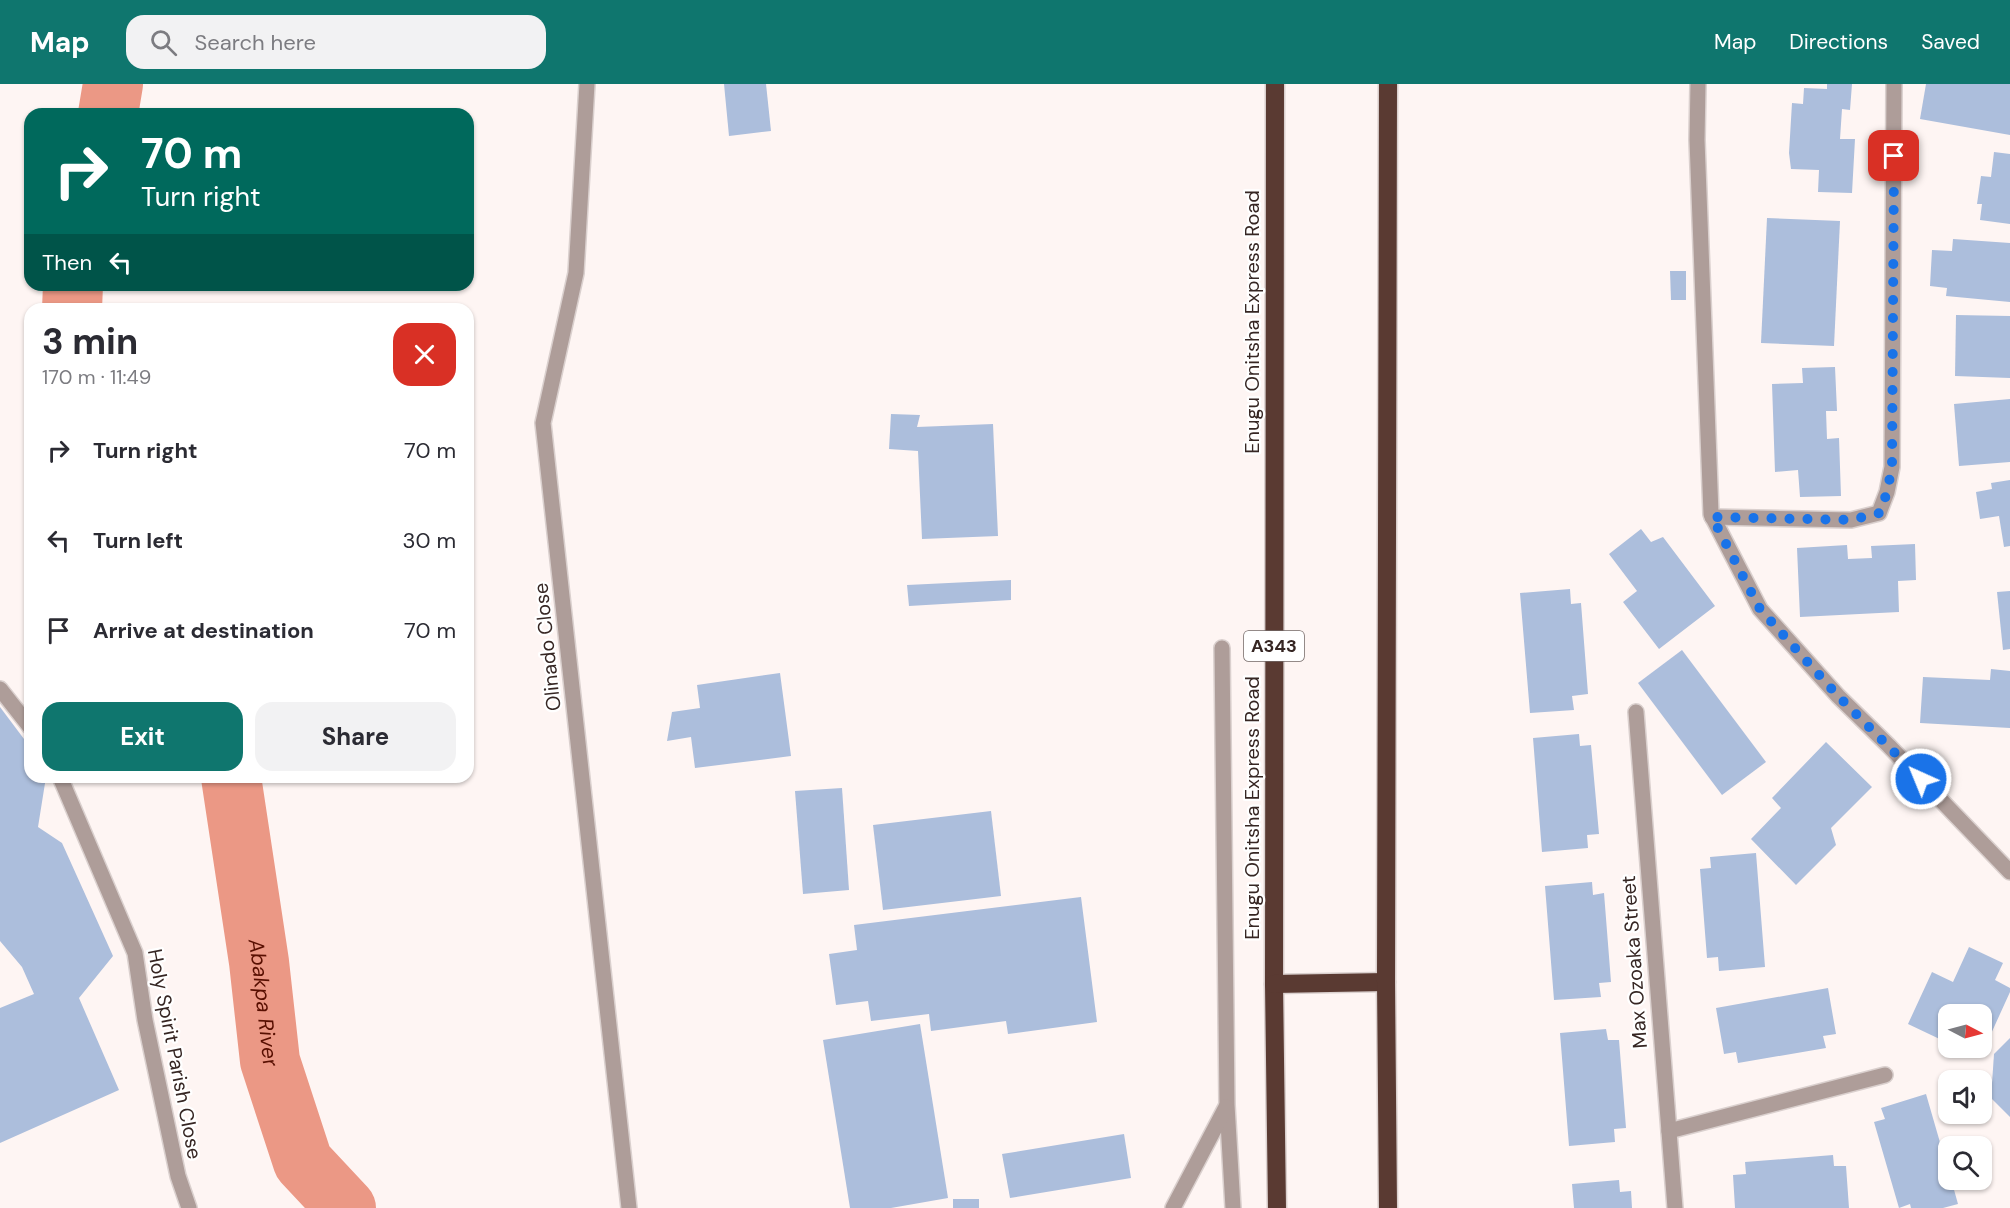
<!DOCTYPE html>
<html lang="en">
<head>
<meta charset="utf-8">
<style>
	:root { --surface:#fff; --page:#f2f2f3; --text:#2b2b33; --muted:#7c7c81; --accent:#0f766e }
	body { margin:0; font-family:"DM Sans",sans-serif; background:var(--page); color:var(--text); height:100vh; display:flex; flex-direction:column; font-size:22px; white-space:nowrap }
	* { box-sizing:border-box; margin:0 }
	p { font-size:20px; color:var(--muted) }
	.icon { flex:none; width:33px; height:33px; fill:none; stroke:currentColor; stroke-width:2; stroke-linecap:round; stroke-linejoin:round }
	.map { position:relative; flex:1; overflow:hidden }
	.side { position:absolute; left:24px; top:219px; width:450px; height:480px; display:flex; flex-direction:column; background:var(--surface); border-radius:18px; box-shadow:0 2px 4px #0004 }
	.side>* { flex:none }
	.banner { position:absolute; left:24px; top:24px; width:450px; height:183px; border-radius:18px; box-shadow:0 2px 4px #0004; background:#00695c; color:#fff; overflow:hidden }
	.needle { width:39px; rotate:96deg }
	.tools { position:absolute; left:1938px; top:920px; display:grid; gap:12px }
	.tools a { display:grid; place-items:center; width:54px; height:54px; border-radius:12px; background:var(--surface); box-shadow:0 2px 4px #0004; font-size:30px }
	.pin { position:absolute; display:grid; place-items:center; width:51px; height:51px; color:#fff; margin:-26px; border-radius:12px; box-shadow:0 3px 9px #0006 }
	.me { position:absolute; width:66px; margin:-33px; rotate:316deg; stroke-linejoin:round; filter:drop-shadow(0 0 4px #0008) }
	.turn { display:flex; align-items:center; gap:21px; height:126px; padding:0 18px; font-size:27px }
	.turn .icon { width:78px; height:78px; stroke-width:2.5 }
	.turn b { display:block; font-size:42px; line-height:51px }
	.then { display:flex; align-items:center; height:57px; padding:0 18px; background:#0003; gap:12px; font-size:22px }
	.round { display:grid; place-items:center; flex:none; width:63px; height:63px; border-radius:18px; background:var(--page) }
	.summary { display:flex; align-items:center; justify-content:space-between; height:102px; padding:0 18px }
	h1 { font-size:36px; font-weight:700; line-height:45px }
	.action { display:flex; gap:12px; margin-top:auto; padding:12px 18px }
	.action a { flex:1; height:69px; border-radius:18px; background:var(--accent); color:#fff; font-size:24px; font-weight:700; line-height:69px; text-align:center }
	.action a+a { background:var(--page); color:var(--text) }
	ul { padding:0; list-style:none }
	li { display:flex; align-items:center; gap:18px; height:90px; padding:0 18px }
	li div { flex:1 }
	li b { display:block; font-size:22px }
	li em { font-style:normal }
	header { display:flex; align-items:center; gap:36px; box-sizing:border-box; height:84px; padding:0 30px; background:var(--accent); color:#fff }
	header strong { font-size:28px }
	nav { display:flex; gap:33px; margin-inline-start:auto; font-size:21px }
	.search { width:420px; height:54px; background:var(--page); display:flex; align-items:center; gap:15px; box-sizing:border-box; padding:0 21px; border-radius:18px; color:var(--muted); font-size:22px }
	.map>svg:first-child { display:block }
	.lines { fill:none; stroke-linecap:round; stroke-linejoin:round }
	.river { stroke:#eb9885; stroke-width:60 }
	.building { fill:#acbedc }
	.minor-casing { stroke:#dad0ce; stroke-width:18 }
	.highway-casing { stroke:#dad0ce; stroke-width:21 }
	.minor { stroke:#ae9d99; stroke-width:15 }
	.highway { stroke:#5a3a32; stroke-width:18 }
	.route { stroke:#1a73e8; stroke-width:10; stroke-dasharray:0 18 }
	.labels { text-anchor:middle; stroke-width:4.5; stroke-linejoin:round; paint-order:stroke }
	.shield { fill:#fff; stroke:#726765; stroke-width:1.5 }
	.shield-label { font-size:18px; font-weight:bold; fill:#362623 }
	.street-label { font-size:20px; fill:#362623; stroke:#fff }
	.water-label { font-size:21px; font-style:italic; fill:#580f01; stroke:#fff }
</style>
</head>
<body>
<header>
<strong>Map</strong>
<div class="search"><svg class="icon" aria-label="search" viewBox="0 0 24 24"><circle cx="10" cy="10" r="6"/><path d="M15 15l6 6"/></svg>Search here</div>
<nav><a>Map</a><a>Directions</a><a>Saved</a></nav>
</header>
<div class="map">
<svg width="2010" height="1124" viewBox="0 0 2010 1124">
	<rect width="100%" height="100%" fill="#fef5f3"/>
	<g class="lines">
		<!-- river -->
		<g class="river">
			<path d="M108,30L113,0"/>
			<path d="M72,225L73,201"/>
			<path id="s1" d="M231,693L259,878L270,977L303,1078L346,1124"/>
		</g>
	</g>
	<!-- building -->
	<g class="building">
		<path d="M724,0H766L771,47L729,52Z"/>
		<path d="M1827,0H1852L1850,26L1842,25L1840,55H1855L1852,109L1818,108L1819,86L1791,85L1789,69L1792,19L1803,20L1804,4L1827,5Z"/>
		<path d="M1926,0H2010V51L1920,35Z"/>
		<path d="M1994,68L2010,70V140L1980,136L1982,120H1977L1981,92L1991,93Z"/>
		<path d="M1767,134L1840,137L1834,262L1761,259Z"/>
		<path d="M1953,155L2010,159V218L1946,212L1947,204L1930,202L1932,166L1952,167Z"/>
		<path d="M1670,187H1686V216H1671Z"/>
		<path d="M1956,231L2010,232V294L1955,292Z"/>
		<path d="M1835,283L1837,327H1826L1827,355L1839,354L1841,412L1800,413L1798,386L1775,388L1772,300L1803,299L1802,284Z"/>
		<path d="M2010,315V378L1959,382L1954,320Z"/>
		<path d="M891,330L920,331L917,343L993,340L998,452L922,455L918,367L889,365Z"/>
		<path d="M2010,396V462L2004,463L1999,432L1980,435L1976,408L1992,405L1991,399Z"/>
		<path d="M1641,445L1651,458L1663,453L1715,522L1659,565L1623,518L1637,507L1609,470Z"/>
		<path d="M1915,460L1916,496L1898,497L1899,528L1800,533L1797,464L1847,461L1848,475L1872,474L1871,462Z"/>
		<path d="M1011,496V516L909,522L907,501Z"/>
		<path d="M1570,505L1571,520L1581,519L1588,610L1572,612L1574,626L1530,629L1520,509Z"/>
		<path d="M2010,507V565L2003,566L1997,508Z"/>
		<path d="M1682,566L1766,678L1722,711L1638,599Z"/>
		<path d="M1991,585L2010,587V644L1920,639L1923,593L1990,596Z"/>
		<path d="M780,589L791,672L695,684L691,653L667,657L672,628L700,624L697,601Z"/>
		<path d="M0,623L30,663V693H46L38,743L62,759L113,872L79,914L119,1006L0,1059V924L34,910L22,883L0,857Z"/>
		<path d="M1579,650L1580,662L1591,661L1599,750L1587,751L1588,764L1542,768L1533,654Z"/>
		<path d="M1826,658L1872,703L1831,744L1836,761L1796,801L1751,755L1781,724L1772,714Z"/>
		<path d="M842,704L849,806L803,810L795,707Z"/>
		<path d="M991,727L1001,812L883,826L873,741Z"/>
		<path d="M1756,769L1765,883L1719,887L1718,873L1707,874L1700,785L1711,784L1710,773Z"/>
		<path d="M1592,798L1593,811L1604,809L1611,898L1599,899L1601,913L1554,916L1545,802Z"/>
		<path d="M1081,813L1097,938L1008,950L1006,937L931,947L929,930L871,937L868,917L836,921L829,870L857,866L854,841Z"/>
		<path d="M1969,863L2003,879L1995,896L2010,904V908L1980,974L1957,963H1982V930H1948V959L1908,940L1932,888L1953,898Z"/>
		<path d="M1828,904L1836,950L1823,952L1826,964L1738,979L1736,968L1724,970L1716,924Z"/>
		<path d="M920,940L948,1114L891,1124H850L823,956Z"/>
		<path d="M1606,945L1608,956H1619L1626,1044L1614,1045L1615,1058L1569,1062L1560,949Z"/>
		<path d="M2010,954V1033L1991,1014L1994,970Z"/>
		<path d="M1926,1010L1948,1086V1095H1951L1958,1120L1943,1124H1911L1910,1120L1899,1124L1874,1038L1885,1035L1881,1024Z"/>
		<path d="M1124,1050L1131,1094L1010,1114L1002,1070Z"/>
		<path d="M1833,1071L1834,1082H1846L1849,1124H1735L1733,1091L1746,1090L1745,1078Z"/>
		<path d="M1619,1096L1620,1108L1631,1107L1632,1124H1574L1572,1100Z"/>
		<rect x="953" y="1115" width="26" height="9"/>
	</g>
	<g class="lines">
		<defs>
			<g id="minor">
				<path d="M587,0L576,189L543,339L629,1124"/>
				<path d="M1698,0L1697,56L1711,430L1760,525L1838,612L1889,662L2010,788"/>
				<path d="M1712,433L1851,436L1879,429L1887,408L1892,383L1894,0"/>
				<path d="M1222,564L1227,1021L1233,1124"/>
				<path d="M0,605L30,643"/>
				<path d="M1636,628L1675,1124"/>
				<path d="M60,693L135,869L145,936L178,1092L189,1124"/>
				<path d="M1669,1047L1885,991"/>
				<path d="M1173,1124L1226,1023"/>
			</g>
			<g id="highway">
				<path d="M1275,0L1274,900L1277,1124"/>
				<path d="M1274,900L1386,898"/>
				<path d="M1388,1124L1386,898L1388,0"/>
			</g>
		</defs>
		<!-- minor casing -->
		<use href="#minor" class="minor-casing"/>
		<!-- highway casing -->
		<use href="#highway" class="highway-casing"/>
		<!-- minor -->
		<use href="#minor" class="minor"/>
		<!-- highway -->
		<use href="#highway" class="highway"/>
	</g>
	<g class="lines">
		<!-- route -->
		<path class="route" d="M1894,72L1892,383L1887,408L1880,429L1851,436L1712,433L1760,525L1838,612L1921,695"/>
	</g>
	<g class="labels">
		<!-- shield labels -->
		<rect class="shield" x="1244" y="547" width="60" height="30" rx="4.5"/>
		<g class="shield-label">
			<text x="1274" y="568">A343</text>
		</g>
		<!-- street labels -->
		<g class="street-label">
			<text transform="translate(1252 238) rotate(-90)" y="7">Enugu Onitsha Express Road</text>
			<text transform="translate(547 563) rotate(-96)" y="7">Olinado Close</text>
			<text transform="translate(1252 724) rotate(-90)" y="7">Enugu Onitsha Express Road</text>
			<text transform="translate(1634 878) rotate(-94)" y="7">Max Ozoaka Street</text>
			<text transform="translate(175 970) rotate(79)" y="7">Holy Spirit Parish Close</text>
		</g>
		<!-- water labels -->
		<g class="water-label">
			<text dy="7" stroke="none"><textPath href="#s1" startOffset="228">Abakpa River</textPath></text>
		</g>
	</g>
</svg>
<div class="tools">
<a><svg class="needle" viewBox="-14 -14 28 28"><path d="M0-13l5 13h-10z" fill="#e53935"/><path d="M0 13l5-13h-10z" fill="#7c7c81"/></svg></a>
<a><svg class="icon" aria-label="sound" viewBox="0 0 24 24"><path d="M4 9h4l5-4v14l-5-4H4zM17 9q2 3 0 6"/></svg></a>
<a><svg class="icon" aria-label="search" viewBox="0 0 24 24"><circle cx="10" cy="10" r="6"/><path d="M15 15l6 6"/></svg></a>
</div>
<div class="pin" style="left:1894px;top:72px;background:#d93025"><svg class="icon" aria-label="arrive" viewBox="0 0 24 24"><path d="M6 21V4h12l-3 4 3 4H6"/></svg></div>
<svg class="me" style="left:1921px;top:695px" viewBox="-20 -20 40 40"><circle r="17" fill="#1a73e8" stroke="#fff" stroke-width="3"/><path d="M0-11L8 9 0 5-8 9z" fill="#fff"/></svg>
<div class="banner">
<div class="turn"><svg class="icon" aria-label="right" viewBox="0 0 24 24"><path d="M7 20v-9h11M14 6l5 5-5 5"/></svg><div><b>70 m</b>Turn right</div></div>
<div class="then">Then<svg class="icon" aria-label="left" viewBox="0 0 24 24"><path d="M17 20v-9H6M10 6l-5 5 5 5"/></svg></div>
</div>
<section class="side">
<div class="summary"><div><h1>3 min</h1><p>170 m · 11:49</p></div><a class="round" style="background:#d93025;color:#fff"><svg class="icon" aria-label="close" viewBox="0 0 24 24"><path d="M6 6l12 12M18 6L6 18"/></svg></a></div>
<ul>
<li><svg class="icon" aria-label="right" viewBox="0 0 24 24"><path d="M7 20v-9h11M14 6l5 5-5 5"/></svg><div><b>Turn right</b></div><em>70 m</em></li>
<li><svg class="icon" aria-label="left" viewBox="0 0 24 24"><path d="M17 20v-9H6M10 6l-5 5 5 5"/></svg><div><b>Turn left</b></div><em>30 m</em></li>
<li><svg class="icon" aria-label="arrive" viewBox="0 0 24 24"><path d="M6 21V4h12l-3 4 3 4H6"/></svg><div><b>Arrive at destination</b></div><em>70 m</em></li>
</ul>
<div class="action"><a>Exit</a><a>Share</a></div>
</section>
</div>
</body>
</html>
